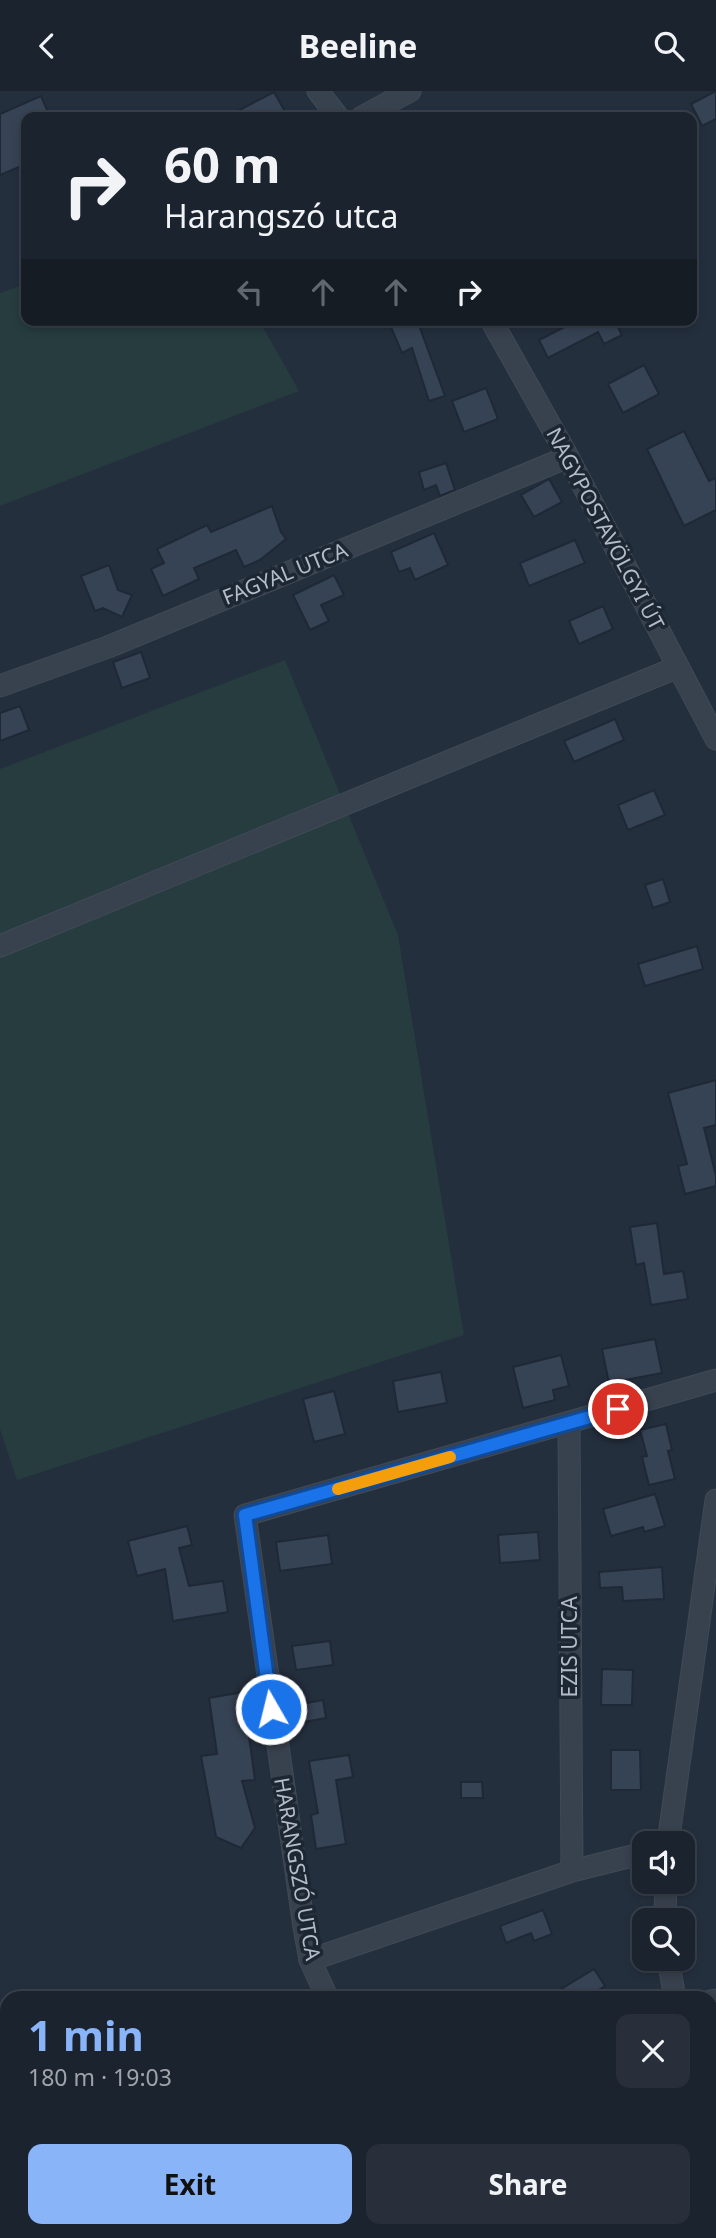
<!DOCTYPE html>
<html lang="en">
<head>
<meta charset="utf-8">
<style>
	:root { --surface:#1b232e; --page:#282f3a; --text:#f1f3f6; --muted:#a0a4aa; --line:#39404a; --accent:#8ab4f8 }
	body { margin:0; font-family:"Noto Sans",sans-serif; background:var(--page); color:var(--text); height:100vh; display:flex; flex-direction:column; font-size:26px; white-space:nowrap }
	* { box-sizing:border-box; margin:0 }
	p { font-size:23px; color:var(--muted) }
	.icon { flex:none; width:38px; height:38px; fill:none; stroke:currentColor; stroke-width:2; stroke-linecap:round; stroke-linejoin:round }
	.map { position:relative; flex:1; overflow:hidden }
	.drawer { position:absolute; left:0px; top:1900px; width:718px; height:247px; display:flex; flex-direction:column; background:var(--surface); border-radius:21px 21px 0 0; box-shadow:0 4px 10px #0003,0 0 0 2px var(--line) }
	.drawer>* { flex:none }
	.hud { position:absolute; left:21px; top:21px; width:676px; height:214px; border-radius:14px; box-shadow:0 4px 10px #0003,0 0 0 2px var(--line); background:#1b232e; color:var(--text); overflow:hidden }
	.buttons { position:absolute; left:632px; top:1740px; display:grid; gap:14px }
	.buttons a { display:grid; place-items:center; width:63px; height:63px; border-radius:14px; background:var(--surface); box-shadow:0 4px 10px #0003,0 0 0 2px var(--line); font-size:35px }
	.pin { position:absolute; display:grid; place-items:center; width:60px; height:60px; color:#fff; margin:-30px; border:4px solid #fff; border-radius:50%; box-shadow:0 2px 7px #0007 }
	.me { position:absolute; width:77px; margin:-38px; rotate:352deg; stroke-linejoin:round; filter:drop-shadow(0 0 5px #0008) }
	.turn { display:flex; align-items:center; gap:24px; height:147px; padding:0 28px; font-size:32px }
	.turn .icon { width:91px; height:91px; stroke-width:2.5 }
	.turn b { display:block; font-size:49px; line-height:60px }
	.lanes { display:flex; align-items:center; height:66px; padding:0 28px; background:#0003; justify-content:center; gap:35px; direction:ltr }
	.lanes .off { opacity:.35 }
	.round { display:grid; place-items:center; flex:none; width:74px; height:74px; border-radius:14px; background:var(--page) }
	.summary { display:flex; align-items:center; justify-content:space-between; height:119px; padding:0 28px }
	h1 { font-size:42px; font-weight:700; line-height:52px; color:var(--accent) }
	.action { display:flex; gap:14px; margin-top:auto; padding:14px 28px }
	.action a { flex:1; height:80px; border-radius:14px; background:var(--accent); color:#111; font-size:28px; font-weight:700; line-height:80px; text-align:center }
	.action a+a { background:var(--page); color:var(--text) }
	header { display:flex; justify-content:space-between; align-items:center; height:91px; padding:0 28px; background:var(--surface); font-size:32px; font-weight:700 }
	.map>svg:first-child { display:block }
	.green { fill:#263c3f }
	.building { fill:#364354; stroke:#1f2835; stroke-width:2 }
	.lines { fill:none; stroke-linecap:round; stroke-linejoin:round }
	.minor-casing { stroke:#414a57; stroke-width:23 }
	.minor { stroke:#38414e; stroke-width:21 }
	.route-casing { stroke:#114b97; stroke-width:18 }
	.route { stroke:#1a73e8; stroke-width:12 }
	.slow { stroke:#f59e0b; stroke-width:12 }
	.labels { text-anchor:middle; stroke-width:7; stroke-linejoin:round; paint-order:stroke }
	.street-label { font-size:21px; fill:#b4bcc9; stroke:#1d2633 }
</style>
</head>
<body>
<header><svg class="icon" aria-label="back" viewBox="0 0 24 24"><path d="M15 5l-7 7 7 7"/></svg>Beeline<svg class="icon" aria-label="search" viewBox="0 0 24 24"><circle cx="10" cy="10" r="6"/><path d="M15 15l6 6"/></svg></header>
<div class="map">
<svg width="716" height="2147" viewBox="0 0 716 2147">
	<rect width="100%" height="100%" fill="#242f3e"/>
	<!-- green -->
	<g class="green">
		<path d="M26,193V229H259L299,300L0,415V202Z"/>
		<path d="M285,569L398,844L464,1244L17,1389L0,1338V678Z"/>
	</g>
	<!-- building -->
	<g class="building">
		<path d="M716,0V28L702,35L691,13Z"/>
		<path d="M274,1L288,26H226Z"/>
		<path d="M41,5L50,26H26V73L0,84V23Z"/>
		<path d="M388,229H417L445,305L429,310L412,257L402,262Z"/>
		<path d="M578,229H621L616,232L622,244L604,253L598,241L548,267L539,249Z"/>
		<path d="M644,274L659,303L623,322L608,293Z"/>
		<path d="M486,297L498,328L464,341L452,310Z"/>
		<path d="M684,340L709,390L716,387V419L684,435L647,358Z"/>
		<path d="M446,372L455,399L440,405L436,394L424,399L419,381Z"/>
		<path d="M549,388L562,411L534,426L521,404Z"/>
		<path d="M272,415L281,441L286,448L260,469L244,476L236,459L194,477L199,488L163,505L151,478L164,472L157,458L207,434L211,441Z"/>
		<path d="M434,442L448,474L415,489L410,477L399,481L391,461Z"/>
		<path d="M575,449L585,472L529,495L520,472Z"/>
		<path d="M109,474L118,499L132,504L122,526L103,517L95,520L81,485Z"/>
		<path d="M334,484L344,504L321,514L329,530L310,539L293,504Z"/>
		<path d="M603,515L613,538L579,553L569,530Z"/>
		<path d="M141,561L150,587L122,597L113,571Z"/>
		<path d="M20,615L29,639L0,650V622Z"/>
		<path d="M615,628L624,649L574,671L564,650Z"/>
		<path d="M654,699L665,724L628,739L618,714Z"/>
		<path d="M663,788L670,811L653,817L645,794Z"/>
		<path d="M697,855L703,878L645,895L638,873Z"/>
		<path d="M716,989V1034L704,1037L716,1085V1095L685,1103L678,1075L687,1073L668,1002Z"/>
		<path d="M657,1132L664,1183L683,1180L688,1208L651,1214L644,1172L636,1174L630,1136Z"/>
		<path d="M655,1248L662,1282L609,1292L602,1258Z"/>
		<path d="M561,1264L569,1295L553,1299L555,1309L523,1317L513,1276Z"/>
		<path d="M441,1281L447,1312L398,1321L393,1290Z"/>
		<path d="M334,1300L345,1343L314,1351L303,1308Z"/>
		<path d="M666,1333L672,1359L668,1360L675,1388L649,1394L642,1366L647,1365L640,1339Z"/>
		<path d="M655,1403L665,1435L644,1441L643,1436L611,1445L603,1418Z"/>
		<path d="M187,1435L192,1454L179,1457L189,1495L223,1490L228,1521L173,1530L165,1478L137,1485L128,1450Z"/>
		<path d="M538,1441L540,1469L500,1472L498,1444Z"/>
		<path d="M328,1444L332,1473L280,1480L276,1451Z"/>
		<path d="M662,1476L664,1508L623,1510L622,1496L600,1497L599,1481Z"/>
		<path d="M330,1550L333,1574L296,1579L292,1555Z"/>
		<path d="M602,1578L633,1579L632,1614H601Z"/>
		<path d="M243,1601L255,1689L242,1690L255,1737L241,1757L216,1746L201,1665L217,1663L209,1607Z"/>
		<path d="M323,1609L326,1627L304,1631L301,1613Z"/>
		<path d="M611,1659H640L641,1699H611Z"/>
		<path d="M349,1664L353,1686L336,1689L346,1753L316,1758L311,1724L318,1722L309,1670Z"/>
		<path d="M461,1691H482L483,1707H461Z"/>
		<path d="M543,1819L552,1843L534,1850L531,1842L506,1852L500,1835Z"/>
		<path d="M594,1878L605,1895L584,1908H545Z"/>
	</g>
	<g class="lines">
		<defs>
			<g id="minor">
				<path d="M318,0L338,26"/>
				<path d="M362,26L410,0"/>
				<path d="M491,229L568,366L716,648"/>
				<path d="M0,595L108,556L568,366"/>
				<path d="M0,855L678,576"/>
				<path d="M569,1332L572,1780"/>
				<path d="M668,1752L716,1409"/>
				<path d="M665,1829L666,1790"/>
				<path d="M668,1867L675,1908"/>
				<path d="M310,1869L572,1780L644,1762"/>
				<path d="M328,1908L310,1869L304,1836L245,1424L716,1289"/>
				<path d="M710,1910L716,1909"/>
				<path d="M710,2068L716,2093"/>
			</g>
		</defs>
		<!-- minor casing -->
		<use href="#minor" class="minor-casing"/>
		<!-- minor -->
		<use href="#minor" class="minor"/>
	</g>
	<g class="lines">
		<defs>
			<path id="route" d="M271,1618L245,1424L618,1318"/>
		</defs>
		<!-- route casing -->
		<use href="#route" class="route-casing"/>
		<!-- route -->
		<use href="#route" class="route"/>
		<!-- slow -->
		<path class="slow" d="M338,1398L450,1366"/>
	</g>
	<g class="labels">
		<!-- street labels -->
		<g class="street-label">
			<text transform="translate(605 438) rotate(62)" y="7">NAGYPOSTAVÖLGYI ÚT</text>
			<text transform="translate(285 483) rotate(-22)" y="7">FAGYAL UTCA</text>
			<text transform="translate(570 1556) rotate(-90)" y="7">EZIS UTCA</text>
			<text transform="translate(297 1778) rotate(80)" y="7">HARANGSZÓ UTCA</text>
		</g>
	</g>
</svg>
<div class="buttons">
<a><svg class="icon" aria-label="sound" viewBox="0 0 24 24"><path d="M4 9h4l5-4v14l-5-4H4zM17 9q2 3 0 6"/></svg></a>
<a><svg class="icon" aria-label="search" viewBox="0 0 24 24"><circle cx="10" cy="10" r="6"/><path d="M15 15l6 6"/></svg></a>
</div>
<div class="pin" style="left:618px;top:1318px;background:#d93025"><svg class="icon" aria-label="arrive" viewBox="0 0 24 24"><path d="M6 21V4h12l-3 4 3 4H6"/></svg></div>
<svg class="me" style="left:271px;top:1618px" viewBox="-20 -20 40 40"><circle r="17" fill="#1a73e8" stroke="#fff" stroke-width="3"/><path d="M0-11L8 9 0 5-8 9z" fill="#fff"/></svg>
<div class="hud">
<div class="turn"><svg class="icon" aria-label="right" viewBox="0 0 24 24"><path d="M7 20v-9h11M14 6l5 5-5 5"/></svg><div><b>60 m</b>Harangszó utca</div></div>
<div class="lanes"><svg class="icon off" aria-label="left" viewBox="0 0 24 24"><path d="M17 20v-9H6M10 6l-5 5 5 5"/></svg><svg class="icon off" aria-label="ahead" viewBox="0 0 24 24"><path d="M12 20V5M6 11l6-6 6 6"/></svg><svg class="icon off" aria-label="ahead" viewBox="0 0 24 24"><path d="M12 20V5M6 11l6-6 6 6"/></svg><svg class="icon" aria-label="right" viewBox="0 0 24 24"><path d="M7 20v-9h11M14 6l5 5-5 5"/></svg></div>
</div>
<section class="drawer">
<div class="summary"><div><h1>1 min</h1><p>180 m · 19:03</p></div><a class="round"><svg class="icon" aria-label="close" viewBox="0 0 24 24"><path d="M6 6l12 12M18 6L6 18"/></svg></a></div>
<div class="action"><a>Exit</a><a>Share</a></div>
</section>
</div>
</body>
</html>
